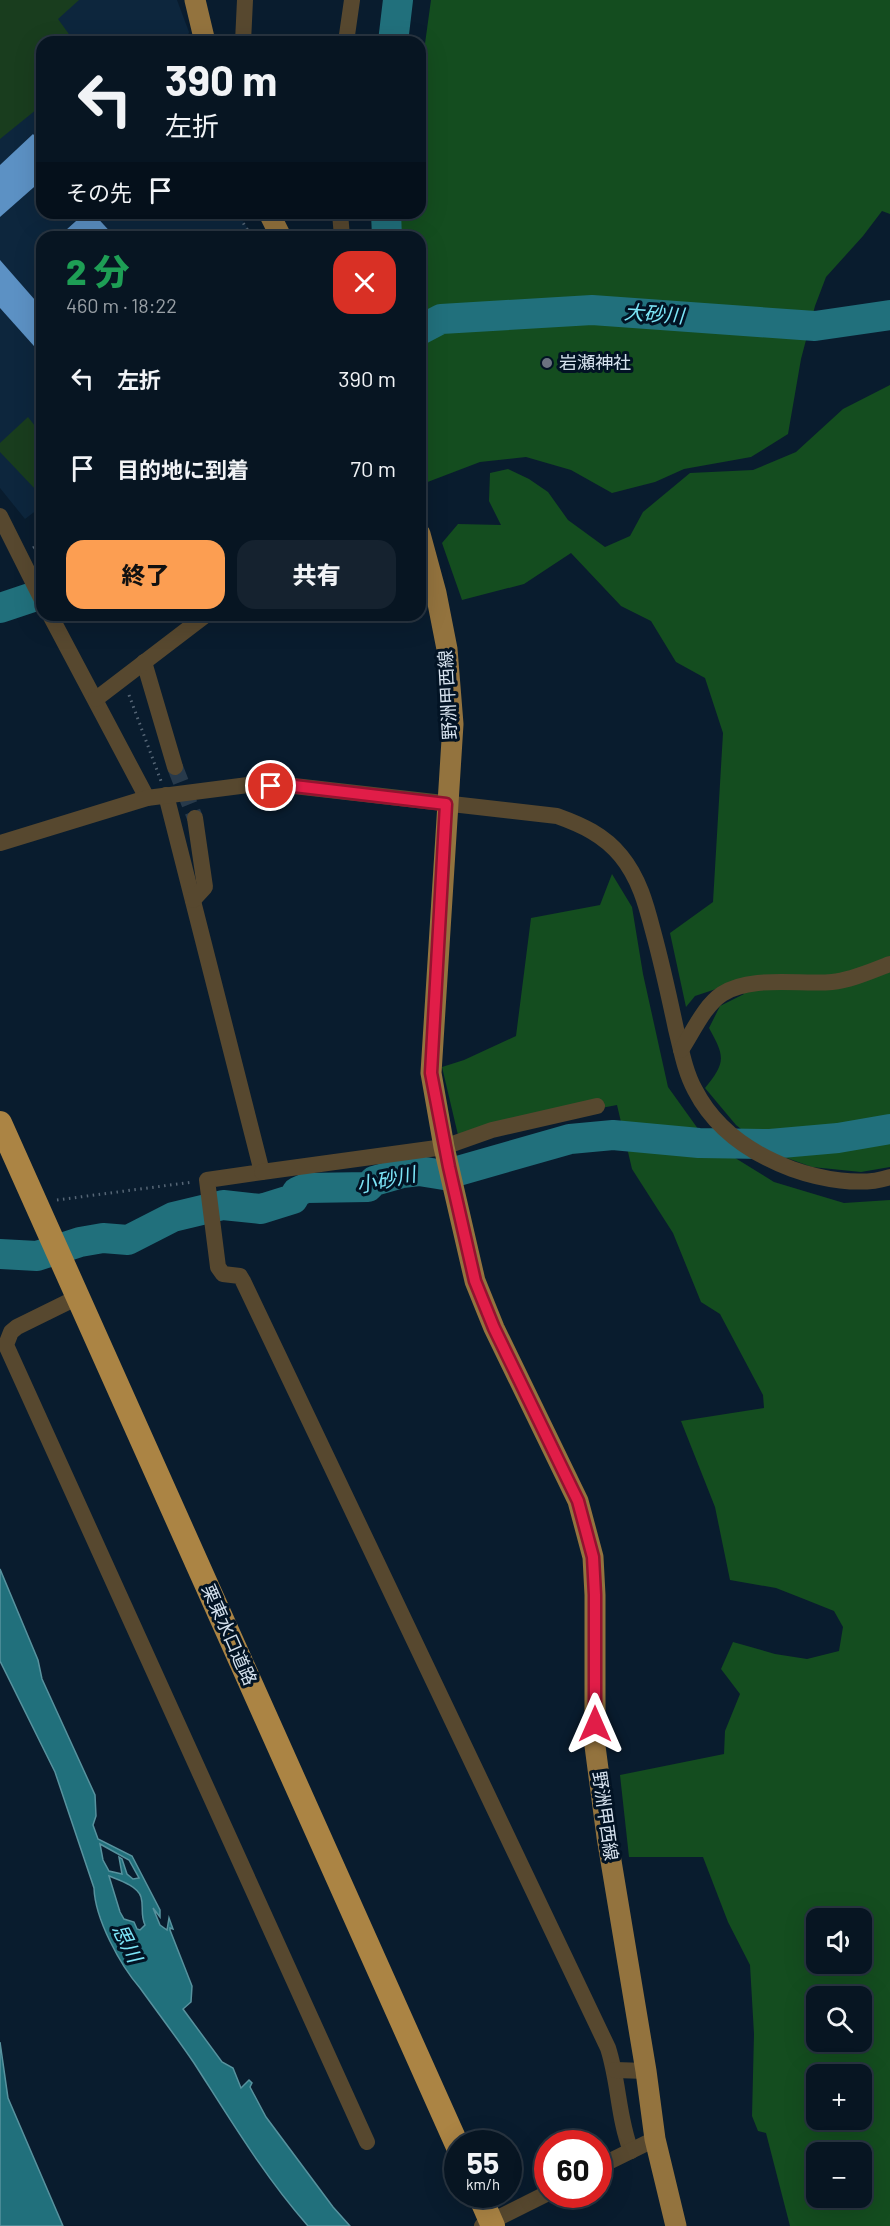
<!DOCTYPE html>
<html lang="ja">
<head>
<meta charset="utf-8">
<style>
	:root { --surface:#071522; --page:#15222f; --text:#f1f3f6; --muted:#989fa5; --line:#283440; --accent:#fc9e52 }
	body { margin:0; font-family:Barlow,"Noto Sans JP",sans-serif; background:var(--page); color:var(--text); height:100vh; display:flex; flex-direction:column; font-size:22px; white-space:nowrap }
	* { box-sizing:border-box; margin:0 }
	p { font-size:20px; color:var(--muted) }
	.icon { flex:none; width:33px; height:33px; fill:none; stroke:currentColor; stroke-width:2; stroke-linecap:round; stroke-linejoin:round }
	.map { position:relative; flex:1; overflow:hidden }
	.drawer { position:absolute; left:36px; top:231px; width:390px; height:390px; display:flex; flex-direction:column; background:var(--surface); border-radius:18px; box-shadow:0 6px 24px #0002,0 0 0 2px var(--line) }
	.drawer>* { flex:none }
	.banner { position:absolute; left:36px; top:36px; width:390px; height:183px; border-radius:18px; box-shadow:0 6px 24px #0002,0 0 0 2px var(--line); background:#071522; color:var(--text); overflow:hidden }
	.controls { position:absolute; left:806px; top:1908px; display:grid; gap:12px }
	.controls a { display:grid; place-items:center; width:66px; height:66px; border-radius:12px; background:var(--surface); box-shadow:0 6px 24px #0002,0 0 0 2px var(--line); font-size:30px }
	.speed { position:absolute; left:444px; top:2130px; display:flex; gap:12px; font-size:30px; font-weight:700; text-align:center }
	.speed>* { display:grid; place-content:center; width:78px; height:78px; border-radius:50%; background:var(--surface); box-shadow:0 6px 24px #0002,0 0 0 2px var(--line); line-height:1 }
	.speed small { font-size:15px; font-weight:400 }
	.speed .limit { border:9px solid #d22; background:#fff; color:#111 }
	.pin { position:absolute; display:grid; place-items:center; width:51px; height:51px; color:#fff; margin:-26px; border:3px solid #fff; border-radius:50%; box-shadow:0 2px 6px #0007 }
	.me { position:absolute; width:66px; margin:-33px; rotate:0deg; stroke-linejoin:round; filter:drop-shadow(0 0 4px #0008) }
	.turn { display:flex; align-items:center; gap:21px; height:126px; padding:0 30px; font-size:27px }
	.turn .icon { width:78px; height:78px; stroke-width:2.5 }
	.turn b { display:block; font-size:42px; line-height:51px }
	.then { display:flex; align-items:center; height:57px; padding:0 30px; background:#0003; gap:12px; font-size:22px }
	.round { display:grid; place-items:center; flex:none; width:63px; height:63px; border-radius:18px; background:var(--page) }
	.overview { display:flex; align-items:center; justify-content:space-between; height:102px; padding:0 30px }
	h1 { font-size:36px; font-weight:800; line-height:45px; color:#1e9e55 }
	.action { display:flex; gap:12px; margin-top:auto; padding:12px 30px }
	.action a { flex:1; height:69px; border-radius:18px; background:var(--accent); color:#111; font-size:24px; font-weight:800; line-height:69px; text-align:center }
	.action a+a { background:var(--page); color:var(--text) }
	ul { padding:0; list-style:none }
	li { display:flex; align-items:center; gap:18px; height:90px; padding:0 30px }
	li div { flex:1 }
	li b { display:block; font-size:22px }
	li em { font-style:normal }
	.map>svg:first-child { display:block }
	.built { fill:#0d263d }
	.green { fill:#193d1e }
	.forest { fill:#144d1f; fill-rule:evenodd }
	.water { fill:#21707c; stroke:#57929e; stroke-width:1.5; fill-rule:evenodd }
	.lines { fill:none; stroke-linecap:round; stroke-linejoin:round }
	.river { stroke:#21707c; stroke-width:30 }
	.building { fill:#5c91c4 }
	.minor-tunnel { stroke:#283a4b; stroke-width:16; stroke-dasharray:16 8; stroke-linecap:butt }
	.path { stroke:#566676; stroke-width:3; stroke-dasharray:1.5 4.5; stroke-linecap:butt }
	.minor { stroke:#57482f; stroke-width:16 }
	.major { stroke:#93733e; stroke-width:21 }
	.highway { stroke:#ab8444; stroke-width:24 }
	.route-casing { stroke:#92132f; stroke-width:15 }
	.route { stroke:#e11d48; stroke-width:10 }
	.worship-dot { fill:#6b7280; stroke:#021324; stroke-width:2 }
	.labels { text-anchor:middle; stroke-width:6; stroke-linejoin:round; paint-order:stroke }
	.poi-label { font-size:18px; fill:#d6e2ee; stroke:#021324; text-anchor:start }
	.street-label { font-size:18px; fill:#d6e2ee; stroke:#021324 }
	.water-label { font-size:20px; font-style:italic; fill:#7de6f8; stroke:#021324 }
</style>
</head>
<body>
<div class="map">
<svg width="890" height="2226" viewBox="0 0 890 2226">
	<rect width="100%" height="100%" fill="#091c2e"/>
	<!-- built -->
	<path class="built" d="M0,0H177L189,32L186,42H42V213H238L253,237H42V506L25,519L0,488Z"/>
	<!-- green -->
	<g class="green">
		<path d="M0,0H79L58,19L71,37L69,42H42V105L0,139Z"/>
		<path d="M28,417L42,435V484L36,490L0,452V443Z"/>
	</g>
	<!-- forest -->
	<g class="forest">
		<path d="M431,0H890V214L882,211L863,236L826,277L815,306L801,359L788,434L751,457L684,469L655,482L612,493L571,470L526,457L480,462L425,483L420,475V237H399L402,213H420V80Z"/>
		<path d="M890,385V1167L861,1172L812,1167L770,1152L736,1125L705,1088C726,1062 725,1057 709,1028L720,1006L744,994L731,984L695,996L686,1007L670,933L713,902L723,733L705,678L676,662L651,621L621,606L571,553L524,584L462,600L442,543L458,524L501,525L489,501L490,473L508,469L529,479L548,492L568,520L605,547L630,536L643,512L690,473L753,470L796,452L843,409Z"/>
		<path d="M612,874L632,907L643,974L668,1087L706,1140L774,1182L844,1203L890,1200V2226H790L766,2133L758,2131L752,2116L754,2034L750,1965L728,1922L703,1857H629L620,1775L724,1754L725,1731L740,1694L721,1669L733,1642L775,1654L807,1659L839,1651L843,1627L834,1611L804,1599L776,1588L730,1580L715,1507L681,1421L764,1408L763,1395L720,1314L701,1302L673,1233L632,1169L617,1105L458,1135L442,1067L464,1060L516,1036L531,918L600,905ZM816,1918H861V1964H816ZM816,1996H861V2042H816ZM816,2074H861V2120H816ZM816,2152H861V2198H816Z"/>
	</g>
	<!-- water -->
	<g class="water">
		<path d="M0,1569L38,1660L42,1679L95,1795L96,1816L93,1825L98,1839L132,1856L160,1910V1917L153,1908L160,1925L167,1930L169,1918L173,1929L170,1928V1930L192,1986L191,2002L183,2009L222,2062L233,2068L241,2088L249,2080L252,2083L250,2087L266,2117L333,2207L350,2226H308C264,2176 230,2119 194,2063C177,2038 158,2013 140,1988C120,1965 95,1919 94,1888L55,1772L0,1661ZM100,1844L129,1860L139,1878L133,1879L127,1874L122,1859L119,1857L122,1874L109,1871L103,1860ZM109,1876C119,1880 138,1886 141,1897C144,1907 140,1914 145,1925L140,1930L137,1929L134,1922L124,1919L120,1912Z"/>
		<path d="M0,2042L8,2098L63,2226H0Z"/>
	</g>
	<g class="lines">
		<!-- river -->
		<g class="river">
			<path d="M393,42L398,0"/>
			<path d="M386,213L387,237"/>
			<path d="M420,330L441,319L592,310L815,326L890,315"/>
			<path d="M0,608L42,594"/>
			<path d="M0,1254L37,1256L80,1242L103,1238L128,1240L173,1217L223,1205L261,1209L293,1199L297,1192L306,1188L368,1187L374,1181L402,1173L419,1171L444,1175L570,1139L613,1135L699,1143L770,1144L838,1138L890,1129"/>
		</g>
	</g>
	<!-- building -->
	<g class="building">
		<path d="M33,134L42,144V180L0,217V165Z"/>
		<path d="M85,213H93L115,237H73L66,230Z"/>
		<path d="M0,260L42,308V355L0,308Z"/>
	</g>
	<g class="lines">
		<!-- minor-tunnel -->
		<path class="minor-tunnel" d="M175,767L195,818"/>
		<!-- path -->
		<g class="path">
			<path d="M237,213L252,237"/>
			<path d="M33,548L42,542"/>
			<path d="M129,695L161,781"/>
			<path d="M57,1200L193,1182"/>
		</g>
		<!-- minor -->
		<g class="minor">
			<path d="M243,42L245,0"/>
			<path d="M346,42L352,0"/>
			<path d="M340,213L342,237"/>
			<path d="M0,516L42,600"/>
			<path d="M50,615L147,798"/>
			<path d="M144,662L175,767"/>
			<path d="M96,699L206,615"/>
			<path d="M166,795L262,1172L207,1180L218,1267L223,1274L240,1276L243,1281L608,2048C619,2082 618,2118 631,2151"/>
			<path d="M0,843L147,798L248,785L294,786L557,816C582,825 604,835 621,856C639,878 646,904 653,931C662,964 669,996 676,1029C681,1049 685,1072 695,1090C715,1129 752,1154 792,1169C820,1179 861,1187 890,1177"/>
			<path d="M193,900L205,887L195,818"/>
			<path d="M681,1050C693,1032 704,1006 722,994C750,975 801,985 832,982C852,980 871,971 890,964"/>
			<path d="M262,1172L444,1147L492,1130L597,1106"/>
			<path d="M78,1297L17,1327L11,1332L6,1345L367,2142"/>
			<path d="M615,2070L646,2071"/>
			<path d="M598,2167L655,2139"/>
			<path d="M482,2226L548,2193"/>
		</g>
		<!-- major -->
		<g class="major">
			<path d="M195,0L205,42"/>
			<path d="M269,213L281,237"/>
			<path d="M420,534L436,593L447,649L453,724L431,1073L444,1147L475,1281L494,1328L578,1501L593,1557L595,1595V1746L607,1837L646,2071L655,2139L676,2226"/>
		</g>
		<!-- highway -->
		<g class="highway">
			<path d="M0,1123L458,2147"/>
			<path d="M479,2194L493,2226"/>
		</g>
	</g>
	<g class="lines">
		<defs>
			<path id="route" d="M271,786H294L446,804L431,1073L449,1167L475,1281L494,1328L578,1501L593,1557L595,1595V1724"/>
		</defs>
		<!-- route casing -->
		<use href="#route" class="route-casing"/>
		<!-- route -->
		<use href="#route" class="route"/>
	</g>
	<!-- markers -->
	<circle class="worship-dot" cx="547" cy="363" r="6"/>
	<g class="labels">
		<!-- poi labels -->
		<g class="poi-label">
			<text x="559" y="369">岩瀬神社</text>
		</g>
		<!-- street labels -->
		<g class="street-label">
			<text transform="translate(448 695) rotate(-93)" y="6">野洲甲西線</text>
			<text transform="translate(229 1635) rotate(66)" y="6">栗東水口道路</text>
			<text transform="translate(605 1816) rotate(82)" y="6">野洲甲西線</text>
		</g>
		<!-- water labels -->
		<g class="water-label">
			<text transform="translate(654 314) rotate(4)" y="7">大砂川</text>
			<text transform="translate(386 1180) rotate(-12)" y="7">小砂川</text>
			<text transform="translate(127 1943) rotate(63)" y="7">思川</text>
		</g>
	</g>
</svg>
<div class="controls">
<a><svg class="icon" aria-label="sound" viewBox="0 0 24 24"><path d="M4 9h4l5-4v14l-5-4H4zM17 9q2 3 0 6"/></svg></a>
<a><svg class="icon" aria-label="search" viewBox="0 0 24 24"><circle cx="10" cy="10" r="6"/><path d="M15 15l6 6"/></svg></a>
<a>+</a>
<a>−</a>
</div>
<div class="speed"><div>55<small>km/h</small></div><div class="limit">60</div></div>
<div class="pin" style="left:271px;top:786px;background:#d93025"><svg class="icon" aria-label="arrive" viewBox="0 0 24 24"><path d="M6 21V4h12l-3 4 3 4H6"/></svg></div>
<svg class="me" style="left:595px;top:1724px" viewBox="-20 -20 40 40"><path d="M0-17L14 15 0 8-14 15z" fill="#e11d48" stroke="#fff" stroke-width="4"/></svg>
<div class="banner">
<div class="turn"><svg class="icon" aria-label="left" viewBox="0 0 24 24"><path d="M17 20v-9H6M10 6l-5 5 5 5"/></svg><div><b>390 m</b>左折</div></div>
<div class="then">その先<svg class="icon" aria-label="arrive" viewBox="0 0 24 24"><path d="M6 21V4h12l-3 4 3 4H6"/></svg></div>
</div>
<section class="drawer">
<div class="overview"><div><h1>2 分</h1><p>460 m · 18:22</p></div><a class="round" style="background:#d93025;color:#fff"><svg class="icon" aria-label="close" viewBox="0 0 24 24"><path d="M6 6l12 12M18 6L6 18"/></svg></a></div>
<ul>
<li><svg class="icon" aria-label="left" viewBox="0 0 24 24"><path d="M17 20v-9H6M10 6l-5 5 5 5"/></svg><div><b>左折</b></div><em>390 m</em></li>
<li><svg class="icon" aria-label="arrive" viewBox="0 0 24 24"><path d="M6 21V4h12l-3 4 3 4H6"/></svg><div><b>目的地に到着</b></div><em>70 m</em></li>
</ul>
<div class="action"><a>終了</a><a>共有</a></div>
</section>
</div>
</body>
</html>
